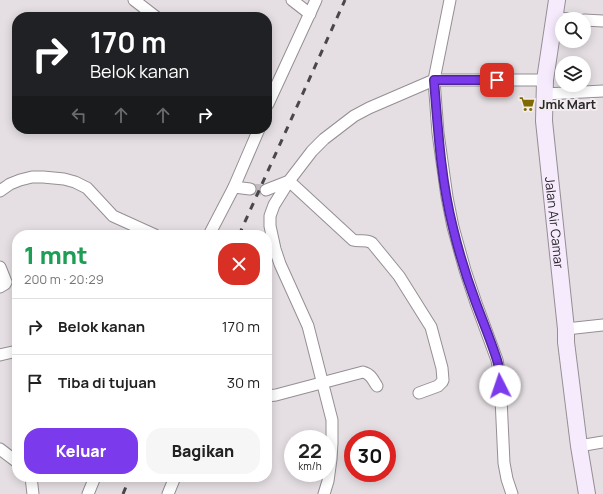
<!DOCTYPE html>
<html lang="id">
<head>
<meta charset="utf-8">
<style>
	:root { --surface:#fff; --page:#f6f6f6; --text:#222; --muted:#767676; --line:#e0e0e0; --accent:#7c3aed }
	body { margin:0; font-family:Manrope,sans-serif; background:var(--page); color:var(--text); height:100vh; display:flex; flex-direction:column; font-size:15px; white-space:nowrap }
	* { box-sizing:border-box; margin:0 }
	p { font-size:13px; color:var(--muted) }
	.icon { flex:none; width:22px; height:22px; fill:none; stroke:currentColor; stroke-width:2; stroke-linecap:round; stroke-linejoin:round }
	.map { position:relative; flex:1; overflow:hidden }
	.drawer { position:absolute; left:12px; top:230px; width:260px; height:252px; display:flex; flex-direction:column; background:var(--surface); border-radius:16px; box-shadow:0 2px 10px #0003 }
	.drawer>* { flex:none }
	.hud { position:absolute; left:12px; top:12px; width:260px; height:122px; border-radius:16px; box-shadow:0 2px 10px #0003; background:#202124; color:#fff; overflow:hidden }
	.tools { position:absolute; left:555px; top:12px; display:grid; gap:8px }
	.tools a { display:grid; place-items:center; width:36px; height:36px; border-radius:50%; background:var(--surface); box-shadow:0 2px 10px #0003; font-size:20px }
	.speed { position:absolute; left:284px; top:430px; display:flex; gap:8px; font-size:20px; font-weight:700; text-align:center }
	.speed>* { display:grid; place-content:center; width:52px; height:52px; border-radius:50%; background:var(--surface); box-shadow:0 2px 10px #0003; line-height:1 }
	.speed small { font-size:10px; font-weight:400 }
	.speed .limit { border:6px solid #d22; background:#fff; color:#111 }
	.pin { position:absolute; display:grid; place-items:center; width:34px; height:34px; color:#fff; margin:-17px; border-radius:8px; box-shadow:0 2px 6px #0006 }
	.me { position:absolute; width:44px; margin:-22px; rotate:356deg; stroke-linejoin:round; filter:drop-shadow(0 0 3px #0008) }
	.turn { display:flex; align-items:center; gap:14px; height:84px; padding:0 12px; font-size:18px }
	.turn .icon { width:52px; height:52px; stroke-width:2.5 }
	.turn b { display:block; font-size:28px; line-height:34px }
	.lanes { display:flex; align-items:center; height:38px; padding:0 12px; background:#0003; justify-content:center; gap:20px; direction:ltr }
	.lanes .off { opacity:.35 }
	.round { display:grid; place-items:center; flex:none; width:42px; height:42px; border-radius:16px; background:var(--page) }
	.summary { display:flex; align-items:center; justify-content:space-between; height:68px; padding:0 12px }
	h1 { font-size:24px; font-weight:800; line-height:30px; color:#1e9e55 }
	.action { display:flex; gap:8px; margin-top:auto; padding:8px 12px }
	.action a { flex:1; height:46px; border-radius:16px; background:var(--accent); color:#fff; font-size:16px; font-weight:800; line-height:46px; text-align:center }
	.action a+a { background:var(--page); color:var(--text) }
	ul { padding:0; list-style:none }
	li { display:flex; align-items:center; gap:12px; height:56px; padding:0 12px; border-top:1px solid var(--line) }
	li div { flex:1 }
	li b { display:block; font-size:15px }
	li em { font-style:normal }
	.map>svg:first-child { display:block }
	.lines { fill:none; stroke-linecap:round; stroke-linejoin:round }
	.minor-tunnel { stroke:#c0babe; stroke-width:11; stroke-dasharray:11 5.5; stroke-linecap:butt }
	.minor-casing { stroke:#958f93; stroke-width:13 }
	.secondary-casing { stroke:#958f93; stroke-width:18 }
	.minor { stroke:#fff; stroke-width:11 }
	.secondary { stroke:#f6eafd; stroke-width:16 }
	.rail { stroke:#4a4748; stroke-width:3; stroke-dasharray:7 7; stroke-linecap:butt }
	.route-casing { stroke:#51269a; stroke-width:10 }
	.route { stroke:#7c3aed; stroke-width:7 }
	.labels { text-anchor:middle; stroke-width:4; stroke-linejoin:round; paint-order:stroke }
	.poi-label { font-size:13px; font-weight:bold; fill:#2a2829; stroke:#f2ecf0; text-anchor:start }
	.street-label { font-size:13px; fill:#2a2829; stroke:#f2ecf0 }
</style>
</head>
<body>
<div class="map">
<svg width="603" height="494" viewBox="0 0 603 494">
	<rect width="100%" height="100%" fill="#e5dfe3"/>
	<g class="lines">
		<!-- minor-tunnel -->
		<path class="minor-tunnel" d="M250,189L266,190"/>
		<defs>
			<g id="minor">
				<path d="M134,0L156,17"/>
				<path d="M292,0L310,14"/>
				<path d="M450,0L434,80L438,133L447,197L453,227L465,270L476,303L497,360L500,377L504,463L507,479L512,494"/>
				<path d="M554,18L572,19"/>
				<path d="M584,20L603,21"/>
				<path d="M545,94L603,91"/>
				<path d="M268,104L316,0"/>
				<path d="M234,187L250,189"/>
				<path d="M266,190L289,181L312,151L324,139L354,116L369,108L434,80H545"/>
				<path d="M0,191L10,184L20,180L32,177H43L64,179L75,182L87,188L113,216L155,235"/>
				<path d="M209,235L234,187L259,129"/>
				<path d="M0,267L6,282L5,284L0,287"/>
				<path d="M566,329L603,325"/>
				<path d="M0,355L17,351"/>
				<path d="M267,396L276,395L291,391L363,372C371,374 373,380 377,386"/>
				<path d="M579,446L603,442"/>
				<path d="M0,449L17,462"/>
				<path d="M31,477L33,494"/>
				<path d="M88,494L95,477"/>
				<path d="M168,494L175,477"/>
				<path d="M324,494L328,481L331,459L332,443V420L308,326L280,264L275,249L270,226V216L274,205L289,181L353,240C360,242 366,239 372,243L399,276L431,327L442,368L443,380L442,382L438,386L419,393"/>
			</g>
			<g id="secondary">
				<path id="s1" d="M557,0L545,80L544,121L566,329V342L579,446L587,494"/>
			</g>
		</defs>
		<!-- minor casing -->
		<use href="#minor" class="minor-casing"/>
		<!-- secondary casing -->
		<use href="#secondary" class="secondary-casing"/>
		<!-- minor -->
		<use href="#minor" class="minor"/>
		<!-- secondary -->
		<use href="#secondary" class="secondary"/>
		<!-- rail -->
		<g class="rail">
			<path d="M239,235L345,0"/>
			<path d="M123,494L130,477"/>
		</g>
	</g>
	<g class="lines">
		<defs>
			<path id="route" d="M497,80H434C438,130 441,180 453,228C459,253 467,279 476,303C483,322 491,341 497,360L499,368L500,386"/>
		</defs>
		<!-- route casing -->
		<use href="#route" class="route-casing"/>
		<!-- route -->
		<use href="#route" class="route"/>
	</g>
	<!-- icons -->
	<defs>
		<symbol id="supermarket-bare" viewBox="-9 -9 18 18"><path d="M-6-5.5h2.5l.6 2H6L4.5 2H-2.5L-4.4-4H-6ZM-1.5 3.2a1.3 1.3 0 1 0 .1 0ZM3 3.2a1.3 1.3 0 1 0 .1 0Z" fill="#7f6a01" stroke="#f2ecf0" stroke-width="2.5" paint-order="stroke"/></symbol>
	</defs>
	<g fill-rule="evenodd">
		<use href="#supermarket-bare" x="516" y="93" width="22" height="22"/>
	</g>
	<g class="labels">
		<!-- poi labels -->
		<g class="poi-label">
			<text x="539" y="109">Jmk Mart</text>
		</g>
		<!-- street labels -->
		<g class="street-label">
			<text dy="5" stroke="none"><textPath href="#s1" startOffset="224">Jalan Air Camar</textPath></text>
		</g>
	</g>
</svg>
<div class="tools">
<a><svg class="icon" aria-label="search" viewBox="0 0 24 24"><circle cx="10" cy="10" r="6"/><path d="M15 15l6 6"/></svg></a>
<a><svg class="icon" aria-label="layers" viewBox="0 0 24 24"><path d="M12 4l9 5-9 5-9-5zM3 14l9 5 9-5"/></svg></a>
</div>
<div class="speed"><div>22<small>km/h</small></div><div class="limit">30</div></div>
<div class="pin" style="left:497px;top:80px;background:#d93025"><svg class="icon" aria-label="arrive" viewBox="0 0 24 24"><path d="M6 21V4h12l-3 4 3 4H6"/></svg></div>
<svg class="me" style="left:500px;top:386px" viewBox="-20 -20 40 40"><circle r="19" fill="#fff"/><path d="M0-13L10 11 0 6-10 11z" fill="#7c3aed"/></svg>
<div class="hud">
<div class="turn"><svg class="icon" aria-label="right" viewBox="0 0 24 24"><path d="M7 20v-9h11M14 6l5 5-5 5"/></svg><div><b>170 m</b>Belok kanan</div></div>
<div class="lanes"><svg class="icon off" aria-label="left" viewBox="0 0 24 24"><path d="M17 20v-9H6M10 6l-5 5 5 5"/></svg><svg class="icon off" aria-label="ahead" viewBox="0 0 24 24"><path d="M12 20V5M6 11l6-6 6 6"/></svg><svg class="icon off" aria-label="ahead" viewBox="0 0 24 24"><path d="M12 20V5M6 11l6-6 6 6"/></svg><svg class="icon" aria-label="right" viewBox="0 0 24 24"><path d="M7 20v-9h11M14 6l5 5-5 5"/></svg></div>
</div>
<section class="drawer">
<div class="summary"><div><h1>1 mnt</h1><p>200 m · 20:29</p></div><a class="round" style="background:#d93025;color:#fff"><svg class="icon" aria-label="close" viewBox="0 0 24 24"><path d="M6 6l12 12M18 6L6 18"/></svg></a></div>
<ul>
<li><svg class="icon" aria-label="right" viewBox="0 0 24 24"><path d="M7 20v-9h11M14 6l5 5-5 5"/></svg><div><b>Belok kanan</b></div><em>170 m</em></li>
<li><svg class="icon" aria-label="arrive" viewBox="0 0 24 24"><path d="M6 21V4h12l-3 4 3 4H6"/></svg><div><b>Tiba di tujuan</b></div><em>30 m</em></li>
</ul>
<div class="action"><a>Keluar</a><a>Bagikan</a></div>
</section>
</div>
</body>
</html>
